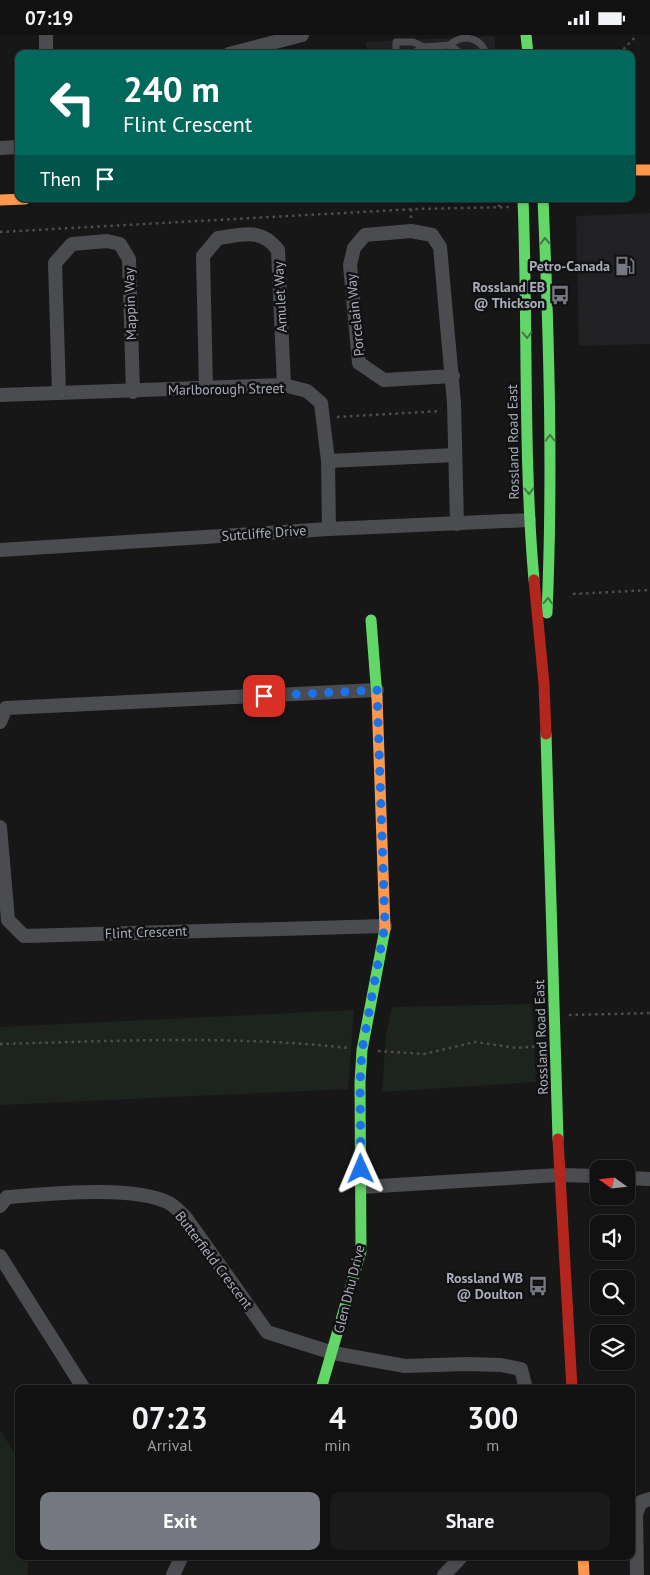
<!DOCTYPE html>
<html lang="en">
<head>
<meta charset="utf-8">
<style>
	:root { --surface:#111; --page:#1a1a1a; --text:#f1f3f6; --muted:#9c9d9f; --line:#303131; --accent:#757880 }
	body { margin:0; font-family:"PT Sans",sans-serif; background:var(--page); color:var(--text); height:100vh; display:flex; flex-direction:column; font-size:19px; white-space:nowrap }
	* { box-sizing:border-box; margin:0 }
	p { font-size:16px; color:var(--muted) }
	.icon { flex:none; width:28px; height:28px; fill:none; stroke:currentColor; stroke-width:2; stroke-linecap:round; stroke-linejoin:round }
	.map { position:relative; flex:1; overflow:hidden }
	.side { position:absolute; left:15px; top:1350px; width:620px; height:175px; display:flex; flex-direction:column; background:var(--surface); border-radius:10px; box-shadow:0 1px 4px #0004,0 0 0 1px var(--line) }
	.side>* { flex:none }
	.guide { position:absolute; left:15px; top:15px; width:620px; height:152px; border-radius:10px; box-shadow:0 1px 4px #0004,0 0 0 1px var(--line); background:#00695c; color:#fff; overflow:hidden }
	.needle { width:32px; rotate:285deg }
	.controls { position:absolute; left:590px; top:1125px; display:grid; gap:10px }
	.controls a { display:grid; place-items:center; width:45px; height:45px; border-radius:10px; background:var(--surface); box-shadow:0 1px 4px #0004,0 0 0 1px var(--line); font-size:25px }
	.pin { position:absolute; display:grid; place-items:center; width:42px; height:42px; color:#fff; margin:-21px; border-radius:10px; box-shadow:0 2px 8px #0006 }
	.me { position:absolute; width:55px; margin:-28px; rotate:359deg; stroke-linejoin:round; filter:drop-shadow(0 0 4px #0008) }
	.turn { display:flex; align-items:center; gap:18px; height:105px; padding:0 25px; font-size:22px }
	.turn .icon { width:65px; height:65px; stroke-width:2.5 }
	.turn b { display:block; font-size:35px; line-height:42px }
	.then { display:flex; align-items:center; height:48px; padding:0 25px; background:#0003; gap:10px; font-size:19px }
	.eta { display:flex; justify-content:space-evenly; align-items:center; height:85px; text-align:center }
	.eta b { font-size:30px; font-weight:700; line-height:35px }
	.cta { display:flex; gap:10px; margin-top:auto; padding:10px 25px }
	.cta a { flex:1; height:58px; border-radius:10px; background:var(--accent); color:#fff; font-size:20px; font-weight:700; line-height:58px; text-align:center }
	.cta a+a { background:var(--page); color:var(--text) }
	.status { display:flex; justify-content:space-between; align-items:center; height:35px; padding:0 25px; background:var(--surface); direction:ltr }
	.status svg { height:14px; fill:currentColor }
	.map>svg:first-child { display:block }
	.built { fill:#212123 }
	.green { fill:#1d241e }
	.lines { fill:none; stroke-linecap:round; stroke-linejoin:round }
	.path { stroke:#4d4e52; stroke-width:2.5; stroke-dasharray:2.5 4; stroke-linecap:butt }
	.lane { stroke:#4b4c50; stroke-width:7 }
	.street { stroke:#4b4c50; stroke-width:14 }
	.fast { stroke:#63d668; stroke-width:11 }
	.slow { stroke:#ff974d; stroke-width:11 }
	.jam { stroke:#b3261e; stroke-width:11 }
	.oneway { stroke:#3e7d42 }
	.route { stroke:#1a73e8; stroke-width:9; stroke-dasharray:0 16.2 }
	.labels { text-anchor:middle; stroke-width:5; stroke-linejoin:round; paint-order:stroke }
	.poi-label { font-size:14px; font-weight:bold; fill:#a8adb8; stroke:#111113; text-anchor:end }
	.street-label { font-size:14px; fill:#a8adb8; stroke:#111113 }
</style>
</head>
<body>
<div class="status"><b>07:19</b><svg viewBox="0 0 49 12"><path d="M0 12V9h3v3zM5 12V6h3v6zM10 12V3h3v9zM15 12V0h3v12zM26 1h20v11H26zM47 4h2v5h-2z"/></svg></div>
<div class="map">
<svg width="650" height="1540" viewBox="0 0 650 1540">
	<rect width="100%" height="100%" fill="#171717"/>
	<!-- built -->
	<g class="built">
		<path d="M495,1V19H366V7Z"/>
		<path d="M650,178V309L579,311L576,181Z"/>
	</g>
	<!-- green -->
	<g class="green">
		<path d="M532,969L536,1047L382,1057L386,999L392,972Z"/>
		<path d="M354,975L348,1054L0,1070V992Z"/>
		<path d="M0,1395L19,1425V1521H29L27,1540H0Z"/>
	</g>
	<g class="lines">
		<!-- path -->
		<g class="path">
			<path d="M619,19L637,0"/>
			<path d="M499,172L500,164"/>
			<path d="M411,174V184"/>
			<path d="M0,197L415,174L509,172"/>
			<path d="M337,382L441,376"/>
			<path d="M573,559L650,555"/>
			<path d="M569,980L650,978"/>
			<path d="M0,1009C116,1006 232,1000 348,1013"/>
			<path d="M378,1016L424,1019L475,1007L517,1013L541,1011"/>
		</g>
		<!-- lane -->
		<g class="lane">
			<path d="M450,10C460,0 477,1 484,14V19"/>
			<path d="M396,19V7H413L424,12"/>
			<path d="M412,19L424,12L450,10L462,19"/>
		</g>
		<!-- street -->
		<g class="street">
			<path d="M46,19V0"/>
			<path d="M229,19L302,0"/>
			<path d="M0,113L19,112"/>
			<path d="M453,341L384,345L359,328L350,230L354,213L365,200L411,196L432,200L440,212L454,368L457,489"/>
			<path d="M206,353L203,221L218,203C243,200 261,192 278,215L284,350"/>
			<path d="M59,358L55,228L72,209L107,206L120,209L129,224L133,357"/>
			<path d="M0,360L284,350L307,356L321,368L328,426L329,494"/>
			<path d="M328,426L455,420"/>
			<path d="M0,515L329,494L529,485"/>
			<path d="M0,687L6,673L377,655"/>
			<path d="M0,792L8,885L24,901L385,891"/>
			<path d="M626,1143L650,1144"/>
			<path d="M362,1152L559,1140L599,1141"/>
			<path d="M0,1171L7,1162C49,1159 133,1150 169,1168C175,1171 181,1178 186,1183L267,1297L333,1318L405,1331L466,1329L501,1330L521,1334L526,1354"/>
			<path d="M0,1221L84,1354"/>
			<path d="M173,1540L182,1521"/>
			<path d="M444,1540L462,1521"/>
			<path d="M637,1540L636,1479L641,1467L650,1464"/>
		</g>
		<!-- fast -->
		<g class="fast">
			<path d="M526,0L528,19"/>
			<path d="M523,164C528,291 523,419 534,545"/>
			<path d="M543,164C549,302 553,440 547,578"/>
			<path d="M371,585L377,662"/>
			<path d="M546,699L558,1104"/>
			<path d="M321,1354L361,1216L360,1047L362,1015L385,894"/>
		</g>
		<!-- slow -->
		<g class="slow">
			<path d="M631,135H650"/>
			<path d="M0,165L25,164"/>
			<path d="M377,662L385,894"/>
			<path d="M583,1521L584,1540"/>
		</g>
		<!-- jam -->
		<g class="jam">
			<path d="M534,545L544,649L546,699"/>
			<path d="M558,1104L572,1354"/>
		</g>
	</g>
	<!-- one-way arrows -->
	<defs><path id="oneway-chevron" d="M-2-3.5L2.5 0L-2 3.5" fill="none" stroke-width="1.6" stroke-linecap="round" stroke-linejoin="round" transform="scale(1.25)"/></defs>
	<g class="oneway">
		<use href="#oneway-chevron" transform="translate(545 206) rotate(-92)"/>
		<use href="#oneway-chevron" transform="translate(527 300) rotate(89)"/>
		<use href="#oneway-chevron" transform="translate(550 403) rotate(-91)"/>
		<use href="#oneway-chevron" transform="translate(529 456) rotate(89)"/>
		<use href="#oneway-chevron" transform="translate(548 566) rotate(-87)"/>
	</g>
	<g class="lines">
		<!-- route -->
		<path class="route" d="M264,661L377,655L385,890L362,1015L360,1047L361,1134"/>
	</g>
	<!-- icons -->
	<defs>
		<symbol id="fuel-bare" viewBox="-9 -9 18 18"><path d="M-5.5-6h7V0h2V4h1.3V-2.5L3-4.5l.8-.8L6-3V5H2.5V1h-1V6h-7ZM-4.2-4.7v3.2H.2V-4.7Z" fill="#757880" stroke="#111113" stroke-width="2.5" paint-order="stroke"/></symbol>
		<symbol id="bus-bare" viewBox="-9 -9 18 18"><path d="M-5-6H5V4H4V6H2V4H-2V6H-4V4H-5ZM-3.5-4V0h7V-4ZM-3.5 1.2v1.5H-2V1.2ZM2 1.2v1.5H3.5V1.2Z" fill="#757880" stroke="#111113" stroke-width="2.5" paint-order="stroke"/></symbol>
	</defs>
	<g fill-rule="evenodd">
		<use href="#fuel-bare" x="611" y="217" width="28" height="28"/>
		<use href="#bus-bare" x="546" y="246" width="28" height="28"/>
		<use href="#bus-bare" x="524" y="1237" width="28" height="28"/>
	</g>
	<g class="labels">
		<!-- poi labels -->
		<g class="poi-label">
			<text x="610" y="236">Petro-Canada</text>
			<text x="545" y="257">Rossland EB<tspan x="545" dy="16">@ Thickson</tspan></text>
			<text x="523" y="1248">Rossland WB<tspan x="523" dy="16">@ Doulton</tspan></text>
		</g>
		<!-- street labels -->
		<g class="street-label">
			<text transform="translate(280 262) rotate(-93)" y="5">Amulet Way</text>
			<text transform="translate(130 269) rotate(-92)" y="5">Mappin Way</text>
			<text transform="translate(355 280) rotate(-96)" y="5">Porcelain Way</text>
			<text transform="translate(226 354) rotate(-1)" y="5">Marlborough Street</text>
			<text transform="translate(513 407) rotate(-91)" y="5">Rossland Road East</text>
			<text transform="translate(264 498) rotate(-4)" y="5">Sutcliffe Drive</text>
			<text transform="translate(146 897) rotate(-2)" y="5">Flint Crescent</text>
			<text transform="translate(541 1002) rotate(-92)" y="5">Rossland Road East</text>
			<text transform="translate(214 1225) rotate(53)" y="5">Butterfield Crescent</text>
			<text transform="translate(349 1254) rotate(-76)" y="5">Glen Dhu Drive</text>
		</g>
	</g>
</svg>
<div class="controls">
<a><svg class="needle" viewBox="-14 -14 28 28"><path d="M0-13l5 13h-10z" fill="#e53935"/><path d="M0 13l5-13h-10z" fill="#9c9d9f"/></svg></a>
<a><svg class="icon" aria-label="sound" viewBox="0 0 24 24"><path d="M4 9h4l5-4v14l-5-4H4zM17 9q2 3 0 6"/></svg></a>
<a><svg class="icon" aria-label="search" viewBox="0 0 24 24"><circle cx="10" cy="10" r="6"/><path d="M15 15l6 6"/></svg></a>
<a><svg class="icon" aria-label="layers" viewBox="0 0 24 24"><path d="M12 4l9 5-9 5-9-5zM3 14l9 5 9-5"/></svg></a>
</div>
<div class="pin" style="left:264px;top:661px;background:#d93025"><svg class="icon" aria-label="arrive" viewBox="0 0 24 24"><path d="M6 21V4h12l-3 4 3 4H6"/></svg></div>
<svg class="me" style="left:361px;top:1134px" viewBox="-20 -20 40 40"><path d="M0-17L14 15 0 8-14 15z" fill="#1a73e8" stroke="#fff" stroke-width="4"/></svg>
<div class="guide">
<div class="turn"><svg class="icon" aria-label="left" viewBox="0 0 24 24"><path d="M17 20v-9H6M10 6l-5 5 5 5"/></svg><div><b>240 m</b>Flint Crescent</div></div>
<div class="then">Then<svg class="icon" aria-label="arrive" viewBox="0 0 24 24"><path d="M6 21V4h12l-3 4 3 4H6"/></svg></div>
</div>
<section class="side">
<div class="eta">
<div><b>07:23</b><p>Arrival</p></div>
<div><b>4</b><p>min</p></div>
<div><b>300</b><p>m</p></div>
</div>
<div class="cta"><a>Exit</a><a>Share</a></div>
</section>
</div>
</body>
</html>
